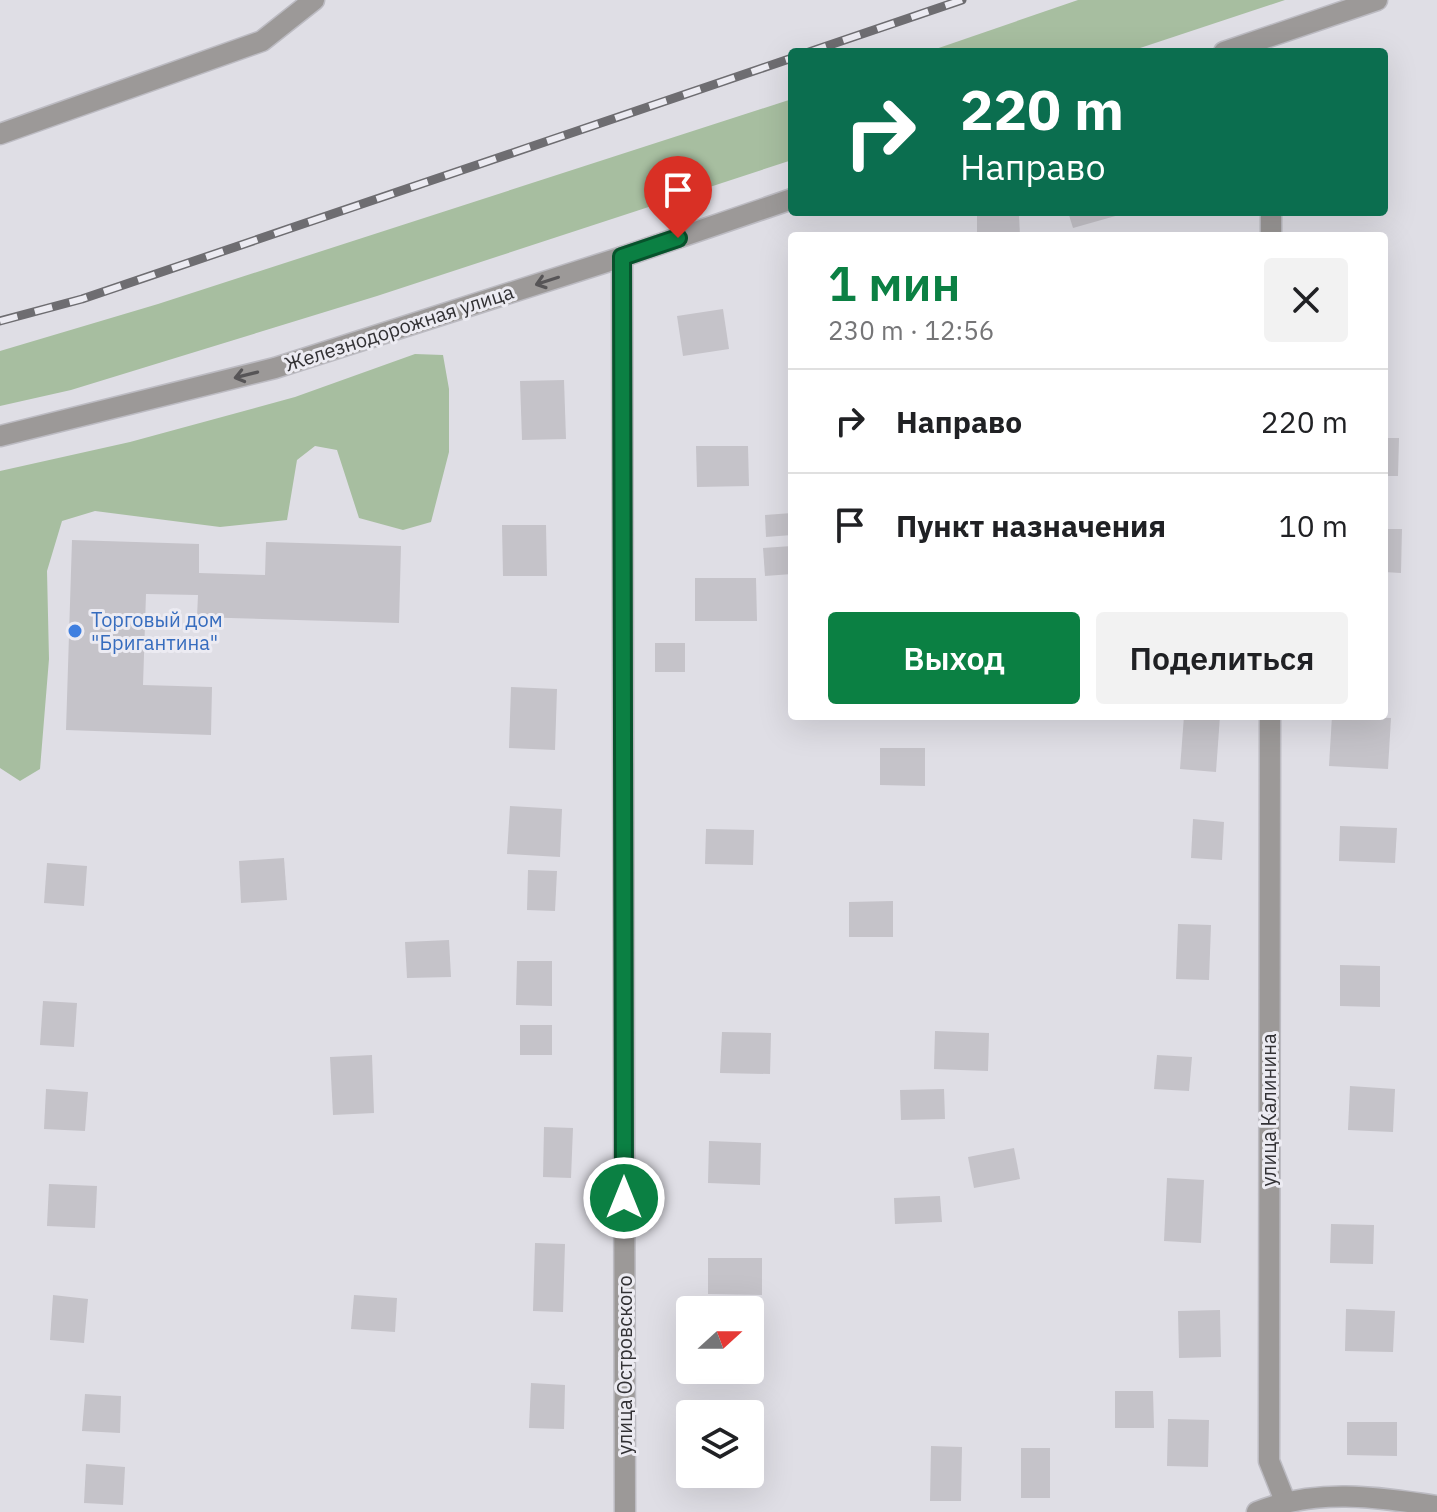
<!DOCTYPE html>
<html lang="ru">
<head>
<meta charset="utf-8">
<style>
	:root { --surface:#fff; --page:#f2f2f2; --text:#202124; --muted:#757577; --line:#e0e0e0; --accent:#0b8043 }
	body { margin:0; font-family:"IBM Plex Sans",sans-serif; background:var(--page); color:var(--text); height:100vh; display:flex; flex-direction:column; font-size:30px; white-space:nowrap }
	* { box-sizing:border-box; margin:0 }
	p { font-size:26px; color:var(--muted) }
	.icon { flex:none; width:44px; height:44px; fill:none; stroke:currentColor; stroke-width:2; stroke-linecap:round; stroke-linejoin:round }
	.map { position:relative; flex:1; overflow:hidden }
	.sheet { position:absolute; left:788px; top:232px; width:600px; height:488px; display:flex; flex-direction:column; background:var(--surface); border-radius:8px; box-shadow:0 8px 32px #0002 }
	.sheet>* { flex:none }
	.guide { position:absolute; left:788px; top:48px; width:600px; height:168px; border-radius:8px; box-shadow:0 8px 32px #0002; background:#0b6e4f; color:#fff; overflow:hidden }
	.needle { width:52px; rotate:69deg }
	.tools { position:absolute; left:676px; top:1296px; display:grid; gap:16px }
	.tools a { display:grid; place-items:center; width:88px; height:88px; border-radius:8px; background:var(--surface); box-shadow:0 8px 32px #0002; font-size:40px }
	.pin { position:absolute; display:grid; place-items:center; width:68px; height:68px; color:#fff; margin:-82px -34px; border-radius:50% 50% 50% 0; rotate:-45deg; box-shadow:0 0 8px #0007 }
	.pin .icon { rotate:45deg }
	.me { position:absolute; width:88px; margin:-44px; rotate:0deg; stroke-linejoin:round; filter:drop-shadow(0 0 6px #0008) }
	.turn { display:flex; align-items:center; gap:28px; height:168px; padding:0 40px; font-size:36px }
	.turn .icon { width:104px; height:104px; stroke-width:2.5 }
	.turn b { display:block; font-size:56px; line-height:68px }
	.round { display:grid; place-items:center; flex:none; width:84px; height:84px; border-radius:8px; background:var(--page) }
	.head { display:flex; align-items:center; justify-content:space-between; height:136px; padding:0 40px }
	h1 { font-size:48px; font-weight:600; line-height:60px; color:var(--accent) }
	.button { display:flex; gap:16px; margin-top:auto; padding:16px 40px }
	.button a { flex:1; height:92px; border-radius:8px; background:var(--accent); color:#fff; font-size:32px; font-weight:600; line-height:92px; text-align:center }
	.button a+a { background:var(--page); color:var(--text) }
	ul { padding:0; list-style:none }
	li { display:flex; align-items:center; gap:24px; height:104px; padding:0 40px; border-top:2px solid var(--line) }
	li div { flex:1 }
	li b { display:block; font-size:30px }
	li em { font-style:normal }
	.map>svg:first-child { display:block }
	.green { fill:#a7bea0 }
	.building { fill:#c5c3c9 }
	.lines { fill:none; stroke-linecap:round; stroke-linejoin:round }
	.minor-casing { stroke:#bcbbc2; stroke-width:23 }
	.minor { stroke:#9c9998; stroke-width:20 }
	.rail-casing { stroke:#6e6d71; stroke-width:9 }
	.rail { stroke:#ecebf2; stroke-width:6; stroke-dasharray:18; stroke-linecap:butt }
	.oneway { stroke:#575557 }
	.route-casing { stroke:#07532c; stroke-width:20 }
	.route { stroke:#0b8043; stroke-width:14 }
	.shop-dot { fill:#3f7fe0; stroke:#ecebf2; stroke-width:3 }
	.labels { text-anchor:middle; stroke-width:6; stroke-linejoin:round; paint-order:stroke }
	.street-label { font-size:20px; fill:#323134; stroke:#ecebf2 }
	.shop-label { font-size:20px; fill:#366cbe; stroke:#ecebf2; text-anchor:start }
</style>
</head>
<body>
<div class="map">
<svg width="1437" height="1512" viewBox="0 0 1437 1512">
	<rect width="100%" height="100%" fill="#dfdee5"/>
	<!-- green -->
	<g class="green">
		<path d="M1078,0H1285L1128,52H927Z"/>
		<path d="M792,99V160L377,296L71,390L0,406V351L158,304Z"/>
		<path d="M415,354L443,355L449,389V452L431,522L403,530L359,518L337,450L315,446L297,460L287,520L220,527L95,511L62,521L47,571L49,659L40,769L20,781L0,768V471L130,442L295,397Z"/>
	</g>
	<!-- building -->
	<g class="building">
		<path d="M1068,212H1126V213L1073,228Z"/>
		<path d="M1019,215L1020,236H977V216Z"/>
		<path d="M723,309L729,349L683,356L677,316Z"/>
		<path d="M564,380L566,439L522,440L520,381Z"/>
		<path d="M1384,438H1399L1398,476H1384Z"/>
		<path d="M696,446H748L749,486L697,487Z"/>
		<path d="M792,513V535L766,537L765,515Z"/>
		<path d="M502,525H546L547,576H503Z"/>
		<path d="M1384,529H1402L1401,573L1384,572Z"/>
		<path d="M72,540L199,544V573L265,575L266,542L401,546L399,623L197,617L198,595L146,594L143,685L212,687L211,735L66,730Z"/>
		<path d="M792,546V574L765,576L763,548Z"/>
		<path d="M695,578H756L757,621H695Z"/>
		<rect x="655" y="643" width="30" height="29"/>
		<path d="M511,687L557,689L555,750L509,748Z"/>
		<path d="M1184,716H1220L1216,772L1180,769Z"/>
		<path d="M1332,716L1391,718L1388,769L1329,766Z"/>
		<path d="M880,748H925V786L880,785Z"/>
		<path d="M510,806L562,809L560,857L507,854Z"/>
		<path d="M1193,819L1224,822L1222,860L1191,858Z"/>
		<path d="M1340,826L1397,828L1395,863L1339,861Z"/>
		<path d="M706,829L754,830L753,865L705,864Z"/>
		<path d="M284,858L287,900L241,903L239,861Z"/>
		<path d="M47,863L87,866L84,906L44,903Z"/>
		<path d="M528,870L557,871L555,911L527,910Z"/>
		<path d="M893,901V937H849V902Z"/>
		<path d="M1178,924L1211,925L1209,980L1176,979Z"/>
		<path d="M449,940L451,977L407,978L405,942Z"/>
		<path d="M517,961H552V1006L516,1005Z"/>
		<path d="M1340,965L1380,966V1007L1340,1006Z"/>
		<path d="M43,1001L77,1003L74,1047L40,1045Z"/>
		<rect x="520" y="1025" width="32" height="30"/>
		<path d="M935,1031L989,1033L988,1071L934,1069Z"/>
		<path d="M722,1032L771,1033L770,1074L720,1073Z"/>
		<path d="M372,1055L374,1113L333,1115L330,1057Z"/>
		<path d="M1157,1055L1192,1057L1189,1091L1154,1089Z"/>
		<path d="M1350,1086L1395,1089L1393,1132L1348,1130Z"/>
		<path d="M46,1089L88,1092L85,1131L44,1129Z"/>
		<path d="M944,1089L945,1119L901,1120L900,1090Z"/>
		<path d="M544,1127L573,1128L571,1178L543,1177Z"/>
		<path d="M709,1141L761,1143L760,1185L708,1183Z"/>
		<path d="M1014,1148L1020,1179L974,1188L968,1157Z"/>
		<path d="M1167,1178L1204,1180L1201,1243L1164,1241Z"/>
		<path d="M49,1184L97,1186L95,1228L47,1226Z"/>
		<path d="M940,1196L942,1222L895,1224L894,1198Z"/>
		<path d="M1331,1224L1374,1225L1373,1264L1330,1263Z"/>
		<path d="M535,1243L565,1244L563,1312L533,1311Z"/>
		<path d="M708,1258H762V1295L708,1294Z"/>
		<path d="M53,1295L88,1299L84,1343L50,1340Z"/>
		<path d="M354,1295L397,1298L395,1332L351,1329Z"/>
		<path d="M1346,1309L1395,1311L1393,1352L1345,1351Z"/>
		<path d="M1220,1310L1221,1357L1179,1358L1178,1311Z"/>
		<path d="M531,1383L565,1385L564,1429L529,1428Z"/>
		<path d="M1115,1391H1153L1154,1428H1115Z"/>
		<path d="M85,1394L121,1396L120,1433L82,1431Z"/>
		<rect x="750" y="1415" width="8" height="39"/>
		<path d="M1168,1419L1209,1420L1208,1467L1167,1466Z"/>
		<path d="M1347,1422H1397V1456L1347,1455Z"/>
		<path d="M931,1446L962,1447L961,1501H930Z"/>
		<rect x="1021" y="1448" width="29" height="50"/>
		<path d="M86,1464L125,1467L123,1505L84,1503Z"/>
	</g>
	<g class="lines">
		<defs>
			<g id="minor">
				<path d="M1224,52L1377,0"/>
				<path d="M0,134L262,41L314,0"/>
				<path d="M1271,236V212"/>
				<path d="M622,257L625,1512"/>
				<path d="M0,436L275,368L622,257L792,199"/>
				<path d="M1270,716L1269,1461L1285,1501"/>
				<path d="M1257,1512C1316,1488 1376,1497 1437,1506"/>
			</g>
		</defs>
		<!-- minor casing -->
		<use href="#minor" class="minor-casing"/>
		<!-- minor -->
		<use href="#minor" class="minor"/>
		<defs>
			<g id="rail">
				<path d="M809,52L962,0"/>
				<path d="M0,321L82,299L792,58"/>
			</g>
		</defs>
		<!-- rail casing -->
		<use href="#rail" class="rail-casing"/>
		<!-- rail -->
		<use href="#rail" class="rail"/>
	</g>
	<!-- one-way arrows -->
	<defs><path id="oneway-shaft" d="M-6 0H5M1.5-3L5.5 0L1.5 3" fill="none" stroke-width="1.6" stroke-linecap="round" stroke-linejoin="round" transform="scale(2)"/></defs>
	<g class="oneway">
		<use href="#oneway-shaft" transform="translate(547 281) rotate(162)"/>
		<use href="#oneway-shaft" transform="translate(246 375) rotate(166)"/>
	</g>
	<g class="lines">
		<defs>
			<path id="route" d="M624,1198L622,257L678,238"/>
		</defs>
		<!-- route casing -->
		<use href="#route" class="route-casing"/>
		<!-- route -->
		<use href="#route" class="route"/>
	</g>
	<!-- markers -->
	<circle class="shop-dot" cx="75" cy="631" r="8"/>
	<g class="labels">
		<!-- street labels -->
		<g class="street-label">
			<text transform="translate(399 328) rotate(-18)" y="7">Железнодорожная улица</text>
			<text transform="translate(1269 1110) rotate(-90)" y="7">улица Калинина</text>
			<text transform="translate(625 1365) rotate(-90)" y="7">улица Островского</text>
		</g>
		<!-- shop labels -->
		<g class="shop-label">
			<text x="91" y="627">Торговый дом<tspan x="91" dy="23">"Бригантина"</tspan></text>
		</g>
	</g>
</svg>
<div class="tools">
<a><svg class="needle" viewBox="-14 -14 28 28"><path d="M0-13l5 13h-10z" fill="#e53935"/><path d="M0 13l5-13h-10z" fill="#757577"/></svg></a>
<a><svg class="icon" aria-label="layers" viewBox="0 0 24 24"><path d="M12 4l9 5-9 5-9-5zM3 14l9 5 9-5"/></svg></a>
</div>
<div class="pin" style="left:678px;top:238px;background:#d93025"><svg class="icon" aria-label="arrive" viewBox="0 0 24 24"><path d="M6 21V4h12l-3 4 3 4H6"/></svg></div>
<svg class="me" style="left:624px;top:1198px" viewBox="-20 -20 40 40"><circle r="17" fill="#0b8043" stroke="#fff" stroke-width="3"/><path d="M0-11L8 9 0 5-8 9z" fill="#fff"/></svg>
<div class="guide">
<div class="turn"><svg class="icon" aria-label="right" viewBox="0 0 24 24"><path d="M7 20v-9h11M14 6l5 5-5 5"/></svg><div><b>220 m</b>Направо</div></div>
</div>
<section class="sheet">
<div class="head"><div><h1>1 мин</h1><p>230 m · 12:56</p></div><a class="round"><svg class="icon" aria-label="close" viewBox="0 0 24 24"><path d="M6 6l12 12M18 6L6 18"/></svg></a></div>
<ul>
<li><svg class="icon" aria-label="right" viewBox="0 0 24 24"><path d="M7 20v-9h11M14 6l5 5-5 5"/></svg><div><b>Направо</b></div><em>220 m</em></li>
<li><svg class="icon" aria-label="arrive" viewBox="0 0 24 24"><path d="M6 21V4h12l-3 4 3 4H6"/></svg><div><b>Пункт назначения</b></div><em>10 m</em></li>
</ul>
<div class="button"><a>Выход</a><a>Поделиться</a></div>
</section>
</div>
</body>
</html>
